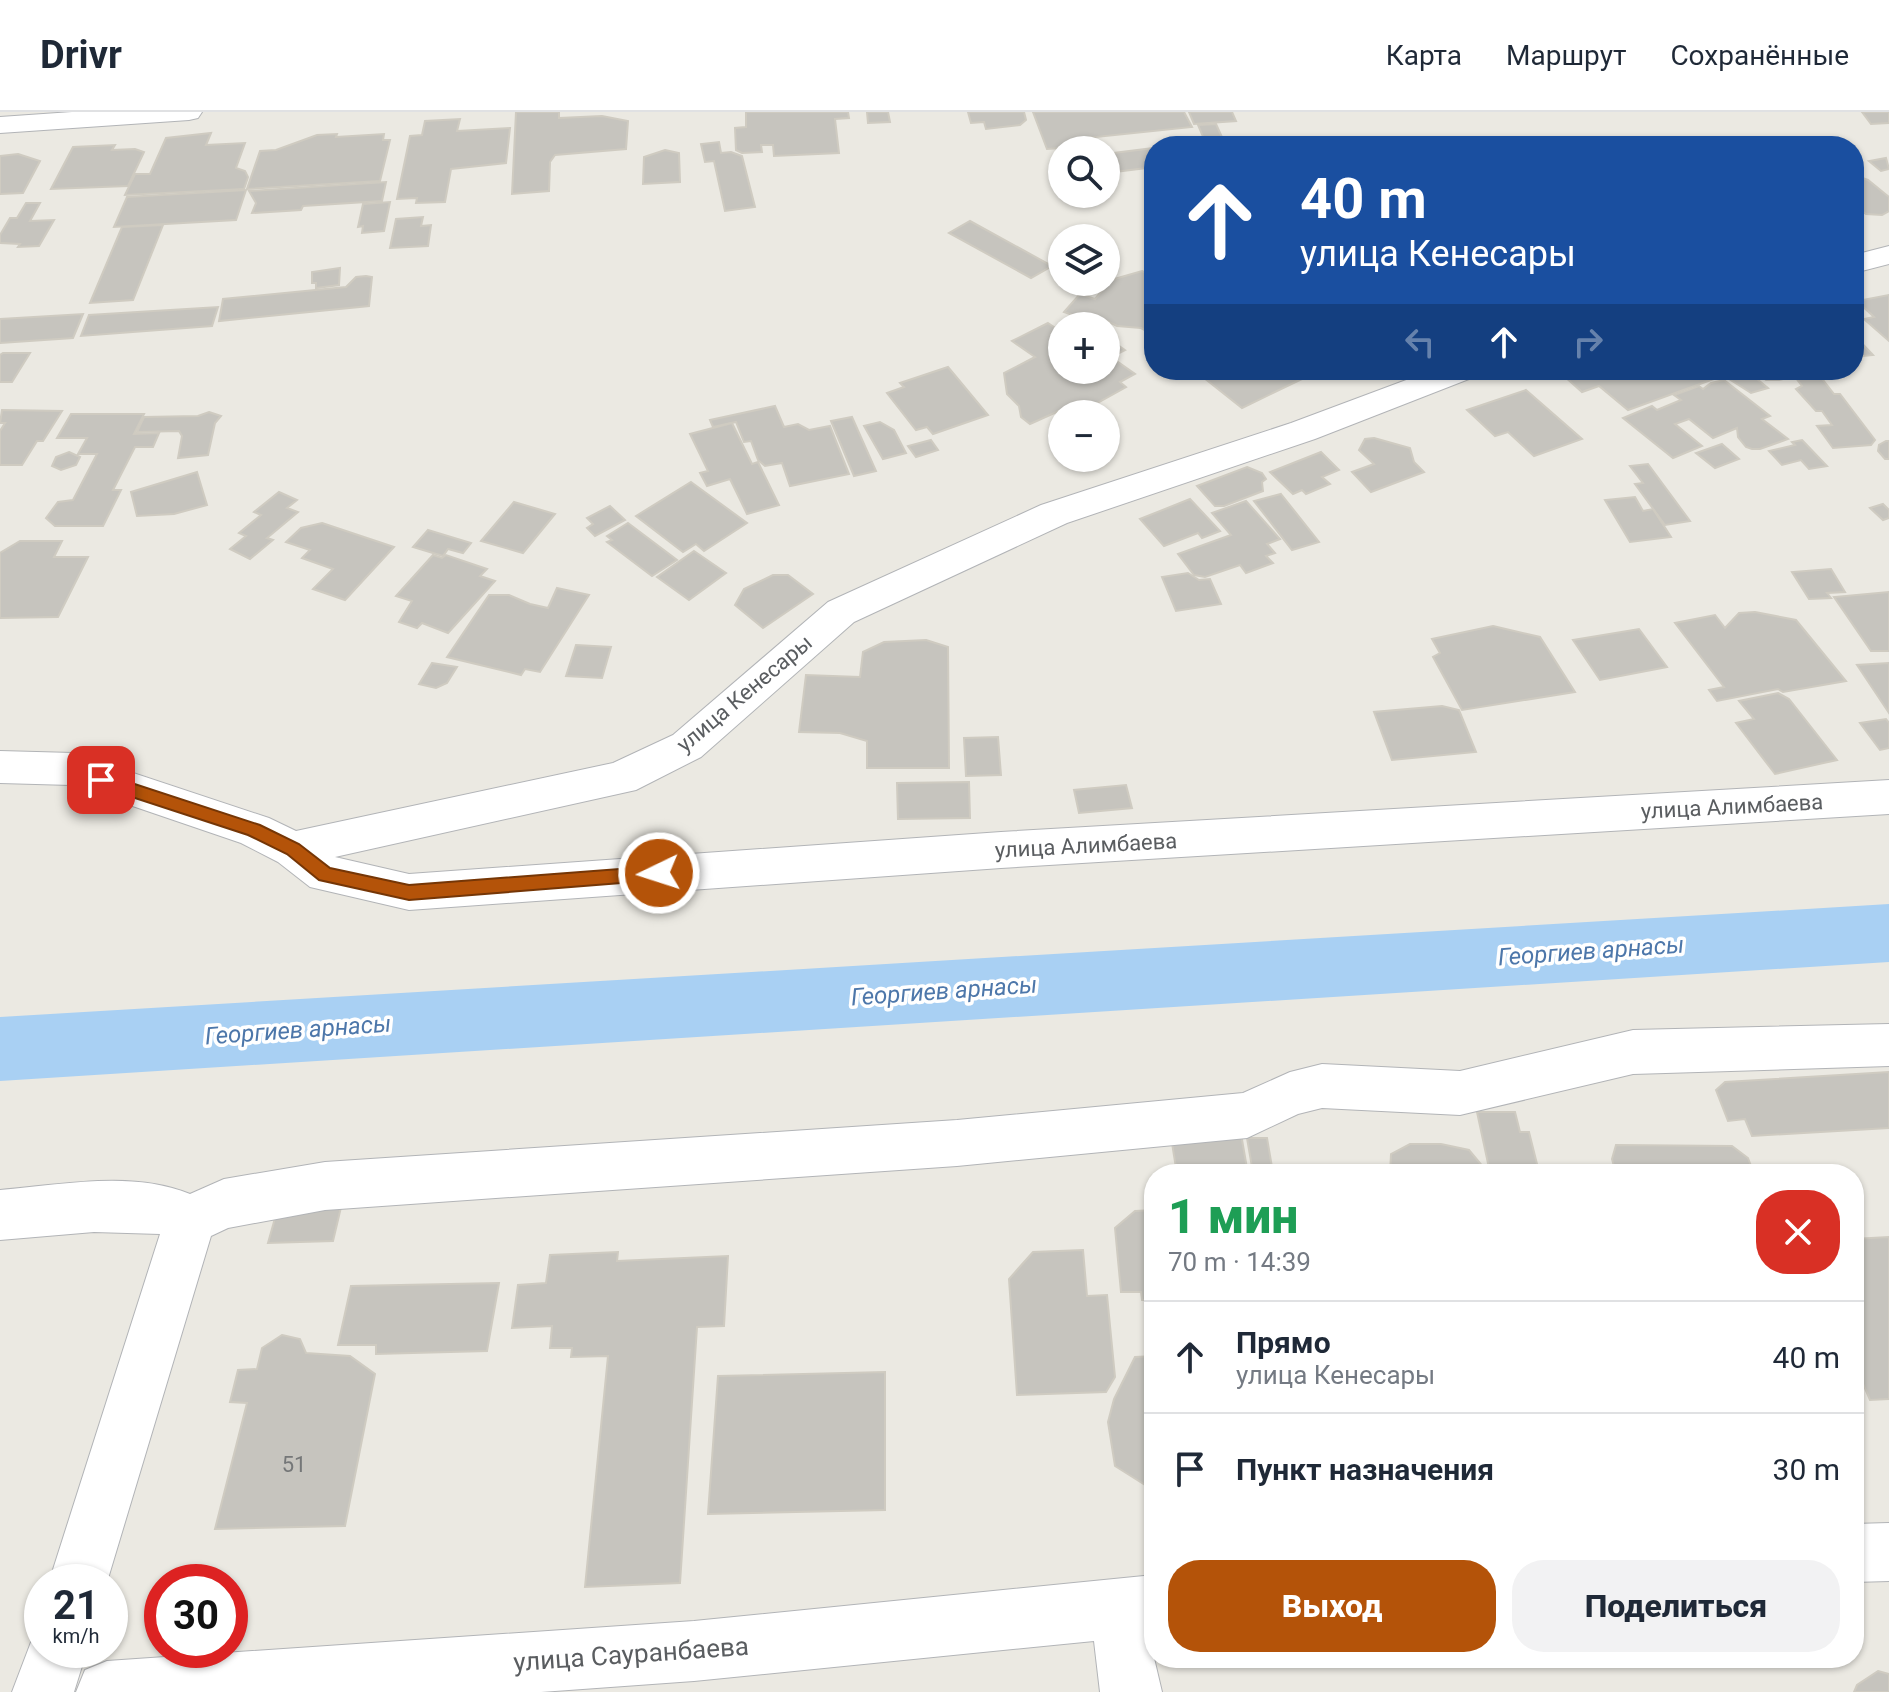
<!DOCTYPE html>
<html lang="ru">
<head>
<meta charset="utf-8">
<style>
	:root { --surface:#fff; --page:#f2f2f3; --text:#1f2937; --muted:#747a83; --line:#e0e1e3; --accent:#b45309 }
	body { margin:0; font-family:Roboto,sans-serif; background:var(--page); color:var(--text); height:100vh; display:flex; flex-direction:column; font-size:30px; white-space:nowrap }
	* { box-sizing:border-box; margin:0 }
	p { font-size:26px; color:var(--muted) }
	.icon { flex:none; width:44px; height:44px; fill:none; stroke:currentColor; stroke-width:2; stroke-linecap:round; stroke-linejoin:round }
	.map { position:relative; flex:1; overflow:hidden }
	.drawer { position:absolute; left:1144px; top:1052px; width:720px; height:504px; display:flex; flex-direction:column; background:var(--surface); border-radius:32px; box-shadow:0 2px 6px #0004 }
	.drawer>* { flex:none }
	.guide { position:absolute; left:1144px; top:24px; width:720px; height:244px; border-radius:32px; box-shadow:0 2px 6px #0004; background:#1a4fa0; color:#fff; overflow:hidden }
	.fabs { position:absolute; left:1048px; top:24px; display:grid; gap:16px }
	.fabs a { display:grid; place-items:center; width:72px; height:72px; border-radius:50%; background:var(--surface); box-shadow:0 2px 6px #0004; font-size:40px }
	.speed { position:absolute; left:24px; top:1452px; display:flex; gap:16px; font-size:40px; font-weight:700; text-align:center }
	.speed>* { display:grid; place-content:center; width:104px; height:104px; border-radius:50%; background:var(--surface); box-shadow:0 2px 6px #0004; line-height:1 }
	.speed small { font-size:20px; font-weight:400 }
	.speed .limit { border:12px solid #d22; background:#fff; color:#111 }
	.pin { position:absolute; display:grid; place-items:center; width:68px; height:68px; color:#fff; margin:-34px; border-radius:16px; box-shadow:0 4px 12px #0006 }
	.me { position:absolute; width:88px; margin:-44px; rotate:266deg; stroke-linejoin:round; filter:drop-shadow(0 0 6px #0008) }
	.turn { display:flex; align-items:center; gap:28px; height:168px; padding:0 24px; font-size:36px }
	.turn .icon { width:104px; height:104px; stroke-width:2.5 }
	.turn b { display:block; font-size:56px; line-height:68px }
	.lanes { display:flex; align-items:center; height:76px; padding:0 24px; background:#0003; justify-content:center; gap:40px; direction:ltr }
	.lanes .off { opacity:.35 }
	.round { display:grid; place-items:center; flex:none; width:84px; height:84px; border-radius:32px; background:var(--page) }
	.head { display:flex; align-items:center; justify-content:space-between; height:136px; padding:0 24px }
	h1 { font-size:48px; font-weight:800; line-height:60px; color:#1e9e55 }
	.button { display:flex; gap:16px; margin-top:auto; padding:16px 24px }
	.button a { flex:1; height:92px; border-radius:32px; background:var(--accent); color:#fff; font-size:32px; font-weight:800; line-height:92px; text-align:center }
	.button a+a { background:var(--page); color:var(--text) }
	ul { padding:0; list-style:none }
	li { display:flex; align-items:center; gap:24px; height:112px; padding:0 24px; border-top:2px solid var(--line) }
	li div { flex:1 }
	li b { display:block; font-size:30px }
	li em { font-style:normal }
	header { display:flex; align-items:center; gap:48px; box-sizing:border-box; height:112px; padding:0 40px; background:var(--surface); border-bottom:2px solid var(--line) }
	header strong { font-size:38px }
	nav { display:flex; gap:44px; margin-inline-start:auto; font-size:28px }
	.map>svg:first-child { display:block }
	.lines { fill:none; stroke-linecap:round; stroke-linejoin:round }
	.canal { fill:#a9d0f3; fill-rule:evenodd }
	.building { fill:#c6c4be; stroke:#cfcbc1; stroke-width:2 }
	.minor-casing { stroke:#b2b4b7; stroke-width:2 }
	.minor { fill:#fff; fill-rule:evenodd }
	.route { fill:#b45309; stroke:#753606; stroke-width:2 }
	.labels { text-anchor:middle; stroke-width:7; stroke-linejoin:round; paint-order:stroke }
	.street-label { font-size:22px; fill:#5a5d60; stroke:#fff }
	.near-number-label { font-size:22px; fill:#757778 }
	.water-label { font-size:24px; font-style:italic; fill:#4d77aa; stroke:#fff }
	.near-street-label { font-size:26px; fill:#5a5d60; stroke:#fff }
</style>
</head>
<body>
<header>
<strong>Drivr</strong>
<nav><a>Карта</a><a>Маршрут</a><a>Сохранённые</a></nav>
</header>
<div class="map">
<svg width="1889" height="1580" viewBox="0 0 1889 1580">
	<rect width="100%" height="100%" fill="#ebe9e2"/>
	<g class="lines">
		<!-- canal -->
		<path class="canal" d="M1889,792V850L0,969V905Z"/>
	</g>
	<!-- building -->
	<g class="building">
		<path d="M516,0H559V6L602,4L628,9L626,37L555,43L550,50L549,79L512,82Z"/>
		<path d="M746,0H848L849,6L835,7L839,41L774,44L773,33H761L762,40L742,41L736,38L735,16L746,15Z"/>
		<path d="M867,0H888L890,10L868,11Z"/>
		<path d="M968,0H1024L1026,8L1020,13L986,17L984,10L971,11Z"/>
		<path d="M1033,0H1184L1192,15L1086,26L1090,34L1047,37Z"/>
		<path d="M1189,0H1232L1236,9L1194,12Z"/>
		<path d="M1862,0H1889V11L1871,12Z"/>
		<path d="M460,7L457,19L510,16L506,51L451,57L445,90L416,91L417,86L397,87L410,24L422,23L425,9Z"/>
		<path d="M1216,12L1226,34H1207L1198,13Z"/>
		<path d="M211,21L206,33L245,31L236,56L245,59L248,65L244,77L125,83L135,62H150L166,26Z"/>
		<path d="M337,22L336,25L384,22L383,28H390L380,69L247,77L260,39L276,38L317,23Z"/>
		<path d="M719,30L721,41L731,40L742,44L755,95L725,99L714,49L705,50L701,32Z"/>
		<path d="M115,33L112,38L135,37L144,40L128,74L51,77L73,35Z"/>
		<path d="M1154,36V55L1106,61V42Z"/>
		<path d="M665,38L679,41L680,70L643,72L644,45Z"/>
		<path d="M18,42L40,49L23,81L0,82V44Z"/>
		<path d="M1886,46L1889,57L1881,59L1869,49Z"/>
		<path d="M1854,63L1868,68L1889,85V99L1882,103L1866,102L1854,93V87H1857L1854,84Z"/>
		<path d="M386,70L382,89L303,94L301,98L252,101L256,91L249,79Z"/>
		<path d="M246,78L236,108L114,115L127,85Z"/>
		<path d="M390,90L384,119L362,121L363,114L358,115L363,92Z"/>
		<path d="M26,91H40L30,109L54,108L39,134L18,135L20,132L0,131V123L10,106H17Z"/>
		<path d="M423,105L421,114L431,113L428,134L390,136L396,107Z"/>
		<path d="M970,109L1052,154L1031,166L949,121Z"/>
		<path d="M163,113L133,188L90,191L122,115Z"/>
		<path d="M340,156L339,173L316,176V171H312V160Z"/>
		<path d="M1142,159L1154,165V223L1141,216L1117,214L1095,203L1081,206L1064,200L1080,182L1095,187L1111,168Z"/>
		<path d="M366,164L372,165L369,194L219,209L223,187L346,175L356,165Z"/>
		<path d="M1889,183V229L1864,207L1874,205L1857,189Z"/>
		<path d="M218,195L212,214L81,224L89,203Z"/>
		<path d="M83,202L73,226L0,231V207Z"/>
		<path d="M1048,211L1057,217L1062,215V258H1106V225L1125,238L1111,245L1135,262L1120,270L1126,275L1090,295L1081,289L1030,312L1021,305L1019,294L1007,282L1004,261L1035,245L1012,229Z"/>
		<path d="M1854,223L1873,243L1854,245Z"/>
		<path d="M3,241H30L12,270H0V243Z"/>
		<path d="M948,255L988,303L933,322L927,315L916,318L887,281L904,275L900,271Z"/>
		<path d="M1194,258H1290L1302,267L1242,296Z"/>
		<path d="M1585,258H1702L1714,267L1628,298L1599,274L1582,280L1565,265Z"/>
		<path d="M1715,258H1746L1768,276L1751,281Z"/>
		<path d="M1755,258H1821L1779,268H1766Z"/>
		<path d="M1820,264L1834,282H1840L1875,328L1871,333L1833,336L1817,314L1832,313L1822,299H1816L1796,277L1802,274L1796,266Z"/>
		<path d="M1724,268L1770,304L1762,307L1788,327L1760,337H1752L1746,335L1738,325L1737,316L1713,326L1689,307L1675,312L1702,334L1673,346L1623,306L1652,294L1657,298L1681,288L1674,283L1699,274L1703,277L1711,271Z"/>
		<path d="M1526,278L1582,327L1534,344L1508,320L1495,324L1467,298Z"/>
		<path d="M775,294L784,315L798,312L809,318L830,314L849,362L790,374L782,351L765,354L758,348L751,329L744,330L736,310L713,315L710,308Z"/>
		<path d="M2,298L62,299L43,329H37L22,353H0V319L5,311H0Z"/>
		<path d="M209,300L221,304L215,311L208,343L178,346L182,324L179,319L137,320L144,305L198,304Z"/>
		<path d="M71,302H144L134,322L159,321L153,335H135L113,378H121L103,414H55L46,406L58,390L73,388L97,342H78L87,326H57Z"/>
		<path d="M852,305L876,359L854,364L831,309Z"/>
		<path d="M880,310L894,318L906,341L883,347L864,314Z"/>
		<path d="M732,311L752,352L758,350L779,393L747,402L730,367L707,374L700,361L708,359L690,322Z"/>
		<path d="M1374,326L1410,336L1414,350L1424,360L1371,380L1352,360L1374,352L1359,338L1365,327Z"/>
		<path d="M931,328L938,338L916,345L908,334Z"/>
		<path d="M1802,328L1827,354L1809,357L1801,348L1782,353L1769,339L1795,333L1792,330Z"/>
		<path d="M1886,329H1889V347H1885L1878,339L1879,333Z"/>
		<path d="M1722,332L1739,347L1715,356L1696,341Z"/>
		<path d="M69,340L80,345L76,353L61,358L52,354L56,345Z"/>
		<path d="M1321,340L1339,358L1322,365L1330,372L1306,382L1302,378L1293,382L1270,360Z"/>
		<path d="M1648,352L1690,409L1665,413L1635,372L1643,371L1630,354Z"/>
		<path d="M1247,355L1262,361L1266,367L1262,370L1263,379L1224,394H1215L1197,374Z"/>
		<path d="M197,360L207,393L174,402L137,404L131,380Z"/>
		<path d="M691,370L747,411L704,439L696,432L683,440L636,404Z"/>
		<path d="M279,380L297,388L287,396L298,400L267,426L273,428L250,447L230,437L246,424L239,421L261,403L254,400Z"/>
		<path d="M1281,382L1319,430L1292,438L1254,389Z"/>
		<path d="M1635,385L1643,399L1653,397L1671,425L1630,430L1605,388Z"/>
		<path d="M1190,387L1220,419L1202,426L1198,421L1164,434L1140,407Z"/>
		<path d="M1246,389L1280,427L1267,432L1275,441L1266,444L1273,451L1246,461L1240,453L1205,465L1194,463L1178,442L1231,423L1212,401Z"/>
		<path d="M514,390L555,402L523,441L481,429Z"/>
		<path d="M1883,392L1889,398V406L1883,408L1870,396Z"/>
		<path d="M610,394L625,408L595,424L587,416L593,412L587,406Z"/>
		<path d="M322,411L394,435L345,488L313,477L333,457L302,446L310,438L286,430L301,416Z"/>
		<path d="M628,411L677,448L652,464L607,430L612,428L607,424Z"/>
		<path d="M428,418L471,431L463,441L448,437L443,444L413,435Z"/>
		<path d="M20,429H62L54,445H88L58,505L0,506V441Z"/>
		<path d="M694,439L726,461L689,488L657,465Z"/>
		<path d="M433,443L442,446L446,443L487,457L480,464L495,469L448,521L422,511L417,516L399,510L412,489L396,484Z"/>
		<path d="M1831,457L1845,480L1827,481L1831,486L1809,487L1792,460Z"/>
		<path d="M1188,461L1199,468L1210,467L1221,492L1176,499L1162,465Z"/>
		<path d="M773,463H788L813,482L763,516L735,493L744,477Z"/>
		<path d="M557,476L589,483L540,560L525,557L521,563L447,545L489,483H509L530,492L548,496Z"/>
		<path d="M1889,480V539H1871L1834,485Z"/>
		<path d="M1755,500L1796,508L1846,569L1783,580L1778,577L1717,589L1709,578L1724,575L1675,511L1715,503L1725,516L1739,501Z"/>
		<path d="M1493,514L1540,525L1575,580L1462,598L1433,545L1440,541L1432,527Z"/>
		<path d="M1639,517L1667,555L1600,568L1573,528Z"/>
		<path d="M926,528L948,535L949,656H867V629L840,621L799,620L806,563L860,565L863,540L884,530Z"/>
		<path d="M576,533L611,535L602,566L566,564Z"/>
		<path d="M432,551L457,555L447,571L436,576L419,572Z"/>
		<path d="M1889,551V601L1857,553Z"/>
		<path d="M1778,581L1789,587L1837,648L1775,662L1736,611L1754,607L1739,589Z"/>
		<path d="M1442,594L1459,598L1476,640L1392,648L1374,600Z"/>
		<path d="M1886,607L1889,611V636L1880,638L1860,611Z"/>
		<path d="M998,625L1001,663L966,664L964,626Z"/>
		<path d="M969,670L970,706L898,707L897,671Z"/>
		<path d="M1126,673L1132,696L1079,701L1074,678Z"/>
		<path d="M1889,960V1016L1752,1024L1745,1007L1728,1009L1716,978L1725,970Z"/>
		<path d="M1477,1000H1515L1520,1020H1529L1538,1056H1489Z"/>
		<path d="M1241,1022L1248,1062H1177L1171,1025Z"/>
		<path d="M1247,1026H1267L1273,1061H1253Z"/>
		<path d="M1410,1032H1441L1469,1038L1489,1062H1390L1391,1042Z"/>
		<path d="M1616,1033L1732,1034L1748,1046L1754,1062H1616L1612,1047Z"/>
		<path d="M342,1091L333,1129L268,1131L279,1092Z"/>
		<path d="M1154,1098V1188H1142L1141,1180H1121L1115,1116L1135,1099Z"/>
		<path d="M1889,1125V1287L1870,1288L1854,1251V1127Z"/>
		<path d="M1083,1138L1087,1184L1107,1183L1115,1265L1106,1280L1017,1283L1009,1167L1033,1140Z"/>
		<path d="M618,1140L617,1149L728,1144L724,1214L697,1215L680,1471L585,1475L608,1244L571,1245L572,1236H550L552,1214L512,1216L518,1173L546,1171L550,1143Z"/>
		<path d="M499,1171L487,1239L376,1242V1233H338L351,1174Z"/>
		<path d="M282,1223L300,1227L306,1241L350,1244L375,1262L345,1414L215,1417L247,1291L230,1290L238,1258L257,1257L262,1236Z"/>
		<path d="M1154,1244V1376H1150L1115,1354L1108,1310L1114,1287L1135,1245Z"/>
		<path d="M885,1260V1398L708,1402L718,1264Z"/>
		<path d="M1878,1559L1889,1562V1580H1854L1857,1573Z"/>
	</g>
	<g class="lines">
		<defs>
			<g id="minor">
				<path d="M72,0H202L198,6L189,8L0,21V5Z"/>
				<path d="M1889,134V152L1854,161V143Z"/>
				<path d="M1433,258H1479L1474,265L1315,327L1067,411L854,510L701,645L636,678L335,745L409,762L1001,720L1889,668V702L1001,756L409,798L310,775L278,750L241,731L71,673L0,671V639L73,641L269,706L296,719L613,651L673,623L828,490L1041,393L1291,311Z"/>
				<path d="M1889,912V954L1633,962L1460,1003L1322,996L1298,1002L1247,1026L957,1054L325,1098L228,1116L211,1124L107,1470H49L160,1122L94,1120L0,1128V1078C61,1073 131,1058 190,1082L224,1067L325,1050L957,1008L1243,981L1290,960L1322,952L1460,959L1633,918Z"/>
				<path d="M1889,1411V1469L1854,1470V1412Z"/>
				<path d="M1154,1463V1546L1162,1580H1100L1094,1529L694,1569L541,1580H76L85,1558L107,1549L694,1509Z"/>
				<path d="M42,1514V1538H87L74,1580H12L36,1517Z"/>
			</g>
		</defs>
		<!-- minor casing -->
		<use href="#minor" class="minor-casing"/>
		<!-- minor -->
		<use href="#minor" class="minor"/>
	</g>
	<!-- route -->
	<path class="route" d="M101,661L260,713L299,732L330,756L409,773L659,754L668,761L659,768L409,788L319,768L287,742L248,723L95,673L93,668L95,663Z"/>
	<g class="labels">
		<!-- street labels -->
		<g class="street-label">
			<text transform="translate(744 581) rotate(-40)" y="8">улица Кенесары</text>
			<text transform="translate(1732 694) rotate(-3)" y="8">улица Алимбаева</text>
			<text transform="translate(1086 733) rotate(-3)" y="8">улица Алимбаева</text>
		</g>
		<!-- near-number labels -->
		<g class="near-number-label">
			<text x="294" y="1360">51</text>
		</g>
		<!-- water labels -->
		<g class="water-label">
			<text transform="translate(1591 839) rotate(-4)" y="8">Георгиев арнасы</text>
			<text transform="translate(944 879) rotate(-4)" y="8">Георгиев арнасы</text>
			<text transform="translate(298 918) rotate(-4)" y="8">Георгиев арнасы</text>
		</g>
		<!-- near-street labels -->
		<g class="near-street-label">
			<text transform="translate(631 1542) rotate(-4)" y="9">улица Сауранбаева</text>
		</g>
	</g>
</svg>
<div class="fabs">
<a><svg class="icon" aria-label="search" viewBox="0 0 24 24"><circle cx="10" cy="10" r="6"/><path d="M15 15l6 6"/></svg></a>
<a><svg class="icon" aria-label="layers" viewBox="0 0 24 24"><path d="M12 4l9 5-9 5-9-5zM3 14l9 5 9-5"/></svg></a>
<a>+</a>
<a>−</a>
</div>
<div class="speed"><div>21<small>km/h</small></div><div class="limit">30</div></div>
<div class="pin" style="left:101px;top:668px;background:#d93025"><svg class="icon" aria-label="arrive" viewBox="0 0 24 24"><path d="M6 21V4h12l-3 4 3 4H6"/></svg></div>
<svg class="me" style="left:659px;top:761px" viewBox="-20 -20 40 40"><circle r="17" fill="#b45309" stroke="#fff" stroke-width="3"/><path d="M0-11L8 9 0 5-8 9z" fill="#fff"/></svg>
<div class="guide">
<div class="turn"><svg class="icon" aria-label="ahead" viewBox="0 0 24 24"><path d="M12 20V5M6 11l6-6 6 6"/></svg><div><b>40 m</b>улица Кенесары</div></div>
<div class="lanes"><svg class="icon off" aria-label="left" viewBox="0 0 24 24"><path d="M17 20v-9H6M10 6l-5 5 5 5"/></svg><svg class="icon" aria-label="ahead" viewBox="0 0 24 24"><path d="M12 20V5M6 11l6-6 6 6"/></svg><svg class="icon off" aria-label="right" viewBox="0 0 24 24"><path d="M7 20v-9h11M14 6l5 5-5 5"/></svg></div>
</div>
<section class="drawer">
<div class="head"><div><h1>1 мин</h1><p>70 m · 14:39</p></div><a class="round" style="background:#d93025;color:#fff"><svg class="icon" aria-label="close" viewBox="0 0 24 24"><path d="M6 6l12 12M18 6L6 18"/></svg></a></div>
<ul>
<li><svg class="icon" aria-label="ahead" viewBox="0 0 24 24"><path d="M12 20V5M6 11l6-6 6 6"/></svg><div><b>Прямо</b><p>улица Кенесары</p></div><em>40 m</em></li>
<li><svg class="icon" aria-label="arrive" viewBox="0 0 24 24"><path d="M6 21V4h12l-3 4 3 4H6"/></svg><div><b>Пункт назначения</b></div><em>30 m</em></li>
</ul>
<div class="button"><a>Выход</a><a>Поделиться</a></div>
</section>
</div>
</body>
</html>
